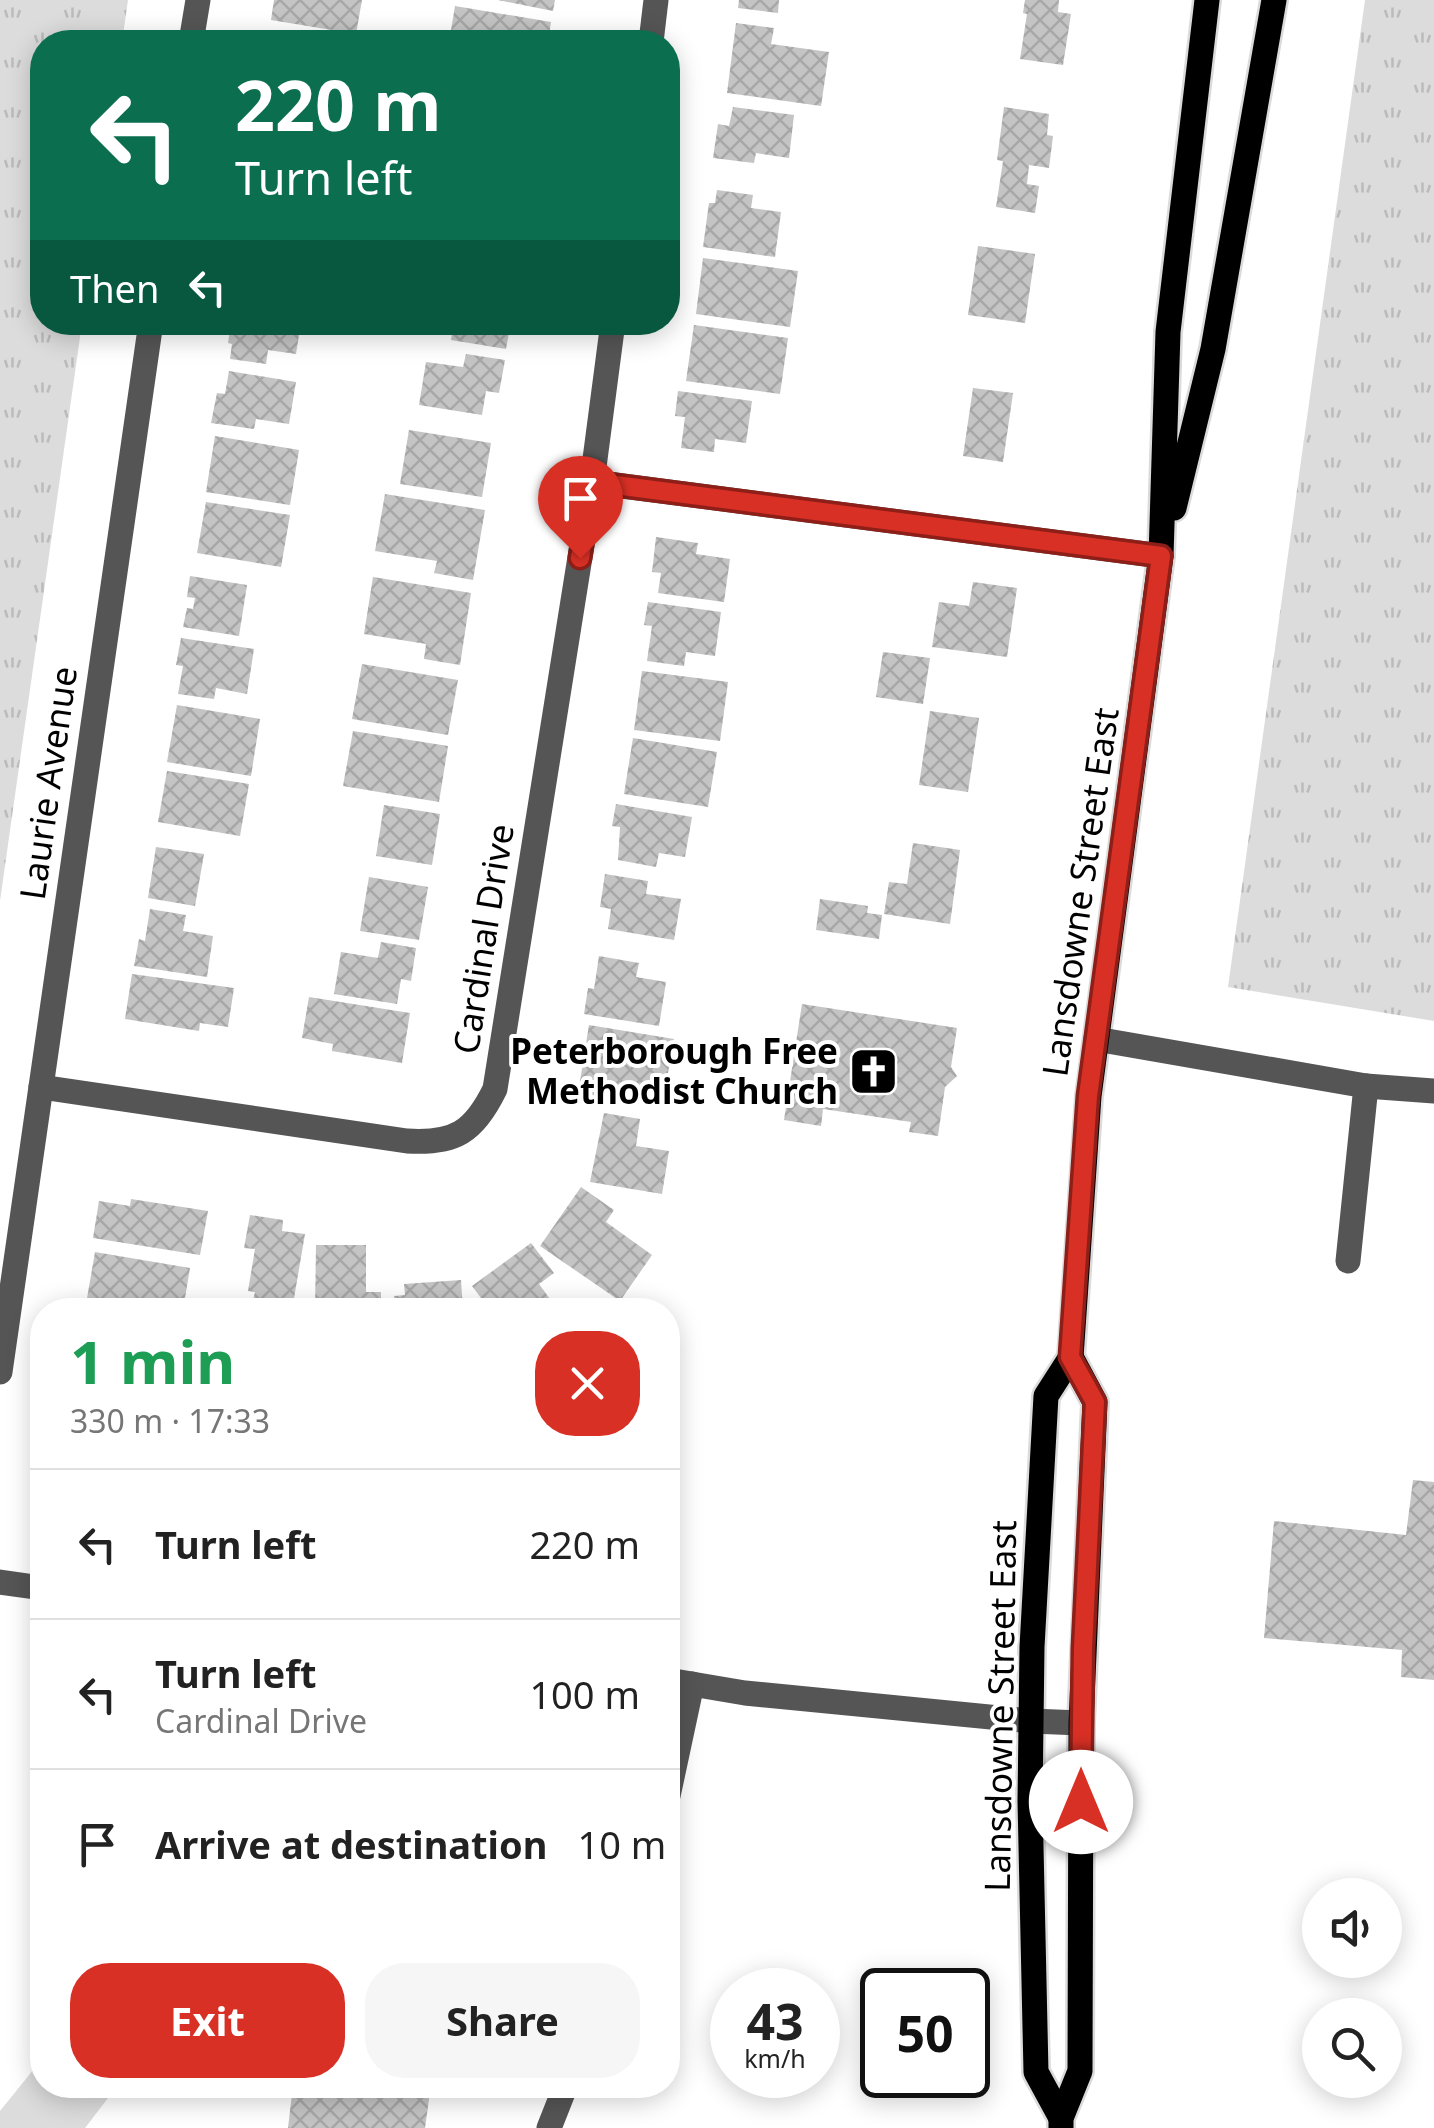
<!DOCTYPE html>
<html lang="en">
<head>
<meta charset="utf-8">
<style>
	:root { --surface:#fff; --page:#f6f6f6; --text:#222; --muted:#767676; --line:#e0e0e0; --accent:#d93025 }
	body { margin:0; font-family:"Noto Sans",sans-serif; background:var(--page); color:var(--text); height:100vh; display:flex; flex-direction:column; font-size:38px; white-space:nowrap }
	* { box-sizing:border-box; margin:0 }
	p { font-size:32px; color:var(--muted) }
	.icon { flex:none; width:55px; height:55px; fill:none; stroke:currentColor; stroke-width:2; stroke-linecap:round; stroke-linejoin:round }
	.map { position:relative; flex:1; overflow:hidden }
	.panel { position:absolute; left:30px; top:1298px; width:650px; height:800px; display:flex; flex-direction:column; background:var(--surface); border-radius:40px; box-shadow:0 5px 25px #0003 }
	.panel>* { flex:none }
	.banner { position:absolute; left:30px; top:30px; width:650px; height:305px; border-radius:40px; box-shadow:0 5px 25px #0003; background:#0b6e4f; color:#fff; overflow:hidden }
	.tools { position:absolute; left:1302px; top:1878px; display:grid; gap:20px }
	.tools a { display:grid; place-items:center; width:100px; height:100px; border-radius:50%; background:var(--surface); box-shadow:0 5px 25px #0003; font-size:50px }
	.speed { position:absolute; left:710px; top:1968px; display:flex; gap:20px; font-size:50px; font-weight:700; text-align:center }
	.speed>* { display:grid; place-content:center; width:130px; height:130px; border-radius:50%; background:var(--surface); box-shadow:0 5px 25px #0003; line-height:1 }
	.speed small { font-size:25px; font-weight:400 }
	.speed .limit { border:5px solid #111; border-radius:15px; background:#fff; color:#111 }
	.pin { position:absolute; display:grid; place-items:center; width:85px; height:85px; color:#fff; margin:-102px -42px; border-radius:50% 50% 50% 0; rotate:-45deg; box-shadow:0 0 10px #0007 }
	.pin .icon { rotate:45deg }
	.me { position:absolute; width:110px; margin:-55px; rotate:0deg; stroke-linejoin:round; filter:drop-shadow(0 0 8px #0008) }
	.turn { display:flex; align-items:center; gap:35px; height:210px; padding:0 40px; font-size:45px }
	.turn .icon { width:130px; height:130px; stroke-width:2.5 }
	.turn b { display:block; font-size:70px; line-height:85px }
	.then { display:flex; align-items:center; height:95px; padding:0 40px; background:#0003; gap:20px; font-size:38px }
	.round { display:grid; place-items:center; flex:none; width:105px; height:105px; border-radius:40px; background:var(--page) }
	.head { display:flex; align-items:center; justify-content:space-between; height:170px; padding:0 40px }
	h1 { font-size:60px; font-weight:700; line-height:75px; color:#1e9e55 }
	.action { display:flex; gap:20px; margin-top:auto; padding:20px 40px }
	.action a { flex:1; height:115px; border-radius:40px; background:var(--accent); color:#fff; font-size:40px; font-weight:700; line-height:115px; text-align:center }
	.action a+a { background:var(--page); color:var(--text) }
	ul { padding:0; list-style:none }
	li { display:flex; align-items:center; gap:30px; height:150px; padding:0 40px; border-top:2px solid var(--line) }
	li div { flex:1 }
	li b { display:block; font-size:38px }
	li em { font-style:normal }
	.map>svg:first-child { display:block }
	.grass { fill:url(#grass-tufts) }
	.green { fill:#dcdcdc }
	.building { fill:url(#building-cross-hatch) }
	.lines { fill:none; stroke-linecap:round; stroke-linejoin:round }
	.major-casing { stroke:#dbdbdb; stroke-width:30 }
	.minor { stroke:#555; stroke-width:25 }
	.major { stroke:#000; stroke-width:25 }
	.route-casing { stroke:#8d1f18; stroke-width:25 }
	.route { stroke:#d93025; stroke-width:18 }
	.labels { text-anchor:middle; stroke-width:8; stroke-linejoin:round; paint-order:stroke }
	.street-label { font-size:35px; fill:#000; stroke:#fff }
	.poi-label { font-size:35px; font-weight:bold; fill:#000; stroke:#fff; text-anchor:end }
</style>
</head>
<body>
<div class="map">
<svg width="1434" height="2128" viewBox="0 0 1434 2128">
	<defs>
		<pattern id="grass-tufts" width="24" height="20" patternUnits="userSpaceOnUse" patternTransform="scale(2.5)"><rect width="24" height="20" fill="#dcdcdc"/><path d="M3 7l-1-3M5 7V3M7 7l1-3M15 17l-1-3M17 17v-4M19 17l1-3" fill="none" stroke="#bbb"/></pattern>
		<pattern id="building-cross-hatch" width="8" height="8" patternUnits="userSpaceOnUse" patternTransform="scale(2.5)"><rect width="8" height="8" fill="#c4c4c4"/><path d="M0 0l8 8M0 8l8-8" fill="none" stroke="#a7a7a7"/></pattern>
	</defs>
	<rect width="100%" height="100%" fill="#fff"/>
	<!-- grass -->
	<g class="grass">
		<path d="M0,0H128L122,42H42V322L82,323L0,901Z"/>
		<path d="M1365,0H1434V1021L1228,987Z"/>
	</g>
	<!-- green -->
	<path class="green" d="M42,2059V2085H118L85,2128H0V2111Z"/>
	<!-- building -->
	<g class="building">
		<path d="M274,0H362L356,34L271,20Z"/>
		<path d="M498,0H555L553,11Z"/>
		<path d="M739,0H779L778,13L738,8Z"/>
		<path d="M1025,0H1059L1058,12L1071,14L1063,65L1020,59L1027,14L1023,13Z"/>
		<path d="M455,6L551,22L548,42H449Z"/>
		<path d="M736,23L774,28L771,44L829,52L821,106L727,93Z"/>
		<path d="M733,107L794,115L789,158L756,153L754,163L713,158L718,124L729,126Z"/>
		<path d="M1004,107L1049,114L1047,135L1053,136L1049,168L1029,165L1027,184L1039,186L1035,213L996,207L1003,161L997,160Z"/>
		<path d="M717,190L753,195L751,208L781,212L775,257L703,247L709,203H715Z"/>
		<path d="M978,246L1035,254L1025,323L968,315Z"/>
		<path d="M703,258L798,271L790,327L696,314Z"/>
		<path d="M231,322H301L296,354L268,350L266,364L230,359L232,344L228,343Z"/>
		<path d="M454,322H511L506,349L451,340Z"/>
		<path d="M694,325L788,338L780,394L686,381Z"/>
		<path d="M466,354L505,360L499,393L486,391L482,415L419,405L426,362L463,367Z"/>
		<path d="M229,371L296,382L289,424L256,419L254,429L211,423L217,393L225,394Z"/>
		<path d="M973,388L1013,393L1003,462L963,456Z"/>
		<path d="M678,391L752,401L746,443L715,439L714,452L681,448L685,417L675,416Z"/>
		<path d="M409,430L491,443L482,497L400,484Z"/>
		<path d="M215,436L299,450L290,505L206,492Z"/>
		<path d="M385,494L485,510L473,580L434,573L437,561L375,551Z"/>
		<path d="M206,502L290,515L281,567L197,553Z"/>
		<path d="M656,537L698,543L696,554L730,559L724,602L658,593L661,573L652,572Z"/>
		<path d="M190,576L247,585L239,636L183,627L187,608L193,609L195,598L187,597Z"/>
		<path d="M373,577L471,593L460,665L424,659L426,644L364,634Z"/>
		<path d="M973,582L1017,588L1007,657L932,647L939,602L969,606Z"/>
		<path d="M648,602L721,612L715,656L686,652L684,666L647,661L652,626L644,625Z"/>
		<path d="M181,638L254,649L247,694L216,688L214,699L178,694L183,666L176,665Z"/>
		<path d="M883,652L930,658L923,704L876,697Z"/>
		<path d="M362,664L458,680L448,735L352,719Z"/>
		<path d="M642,671L728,682L720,741L634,730Z"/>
		<path d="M177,705L260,719L251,776L167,762Z"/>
		<path d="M930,711L979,718L968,792L919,785Z"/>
		<path d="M353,731L448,746L439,802L343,786Z"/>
		<path d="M633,738L717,752L708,807L624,794Z"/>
		<path d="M167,771L249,784L240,836L158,822Z"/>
		<path d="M616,804L692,817L685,857L659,853L656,867L618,860L620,827L612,826Z"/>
		<path d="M384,805L440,814L432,865L376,856Z"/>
		<path d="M913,843L960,850L950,924L884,914L889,882L907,884Z"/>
		<path d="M156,847L204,854L195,906L148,898Z"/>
		<path d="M605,874L648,881L646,894L681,899L674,940L608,929L611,909L600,907Z"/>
		<path d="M369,877L428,887L419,940L360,931Z"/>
		<path d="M820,899L868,906L867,913L882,915L879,939L816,930Z"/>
		<path d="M150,909L186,915L183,931L213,936L207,977L134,966L139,939L145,941Z"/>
		<path d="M381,942L416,948L411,981L401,979L397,1004L334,994L341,952L378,958Z"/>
		<path d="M599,956L639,963L636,977L666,982L659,1026L584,1014L588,988L594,989Z"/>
		<path d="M132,974L234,988L228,1027L200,1023L199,1031L125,1019Z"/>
		<path d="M309,997L410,1013L402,1063L332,1051L333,1044L302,1038Z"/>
		<path d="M802,1004L957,1028L951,1067L957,1076L945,1087L938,1136L909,1132L911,1122L823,1109L821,1126L784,1120Z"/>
		<path d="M589,1025L674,1039L665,1090L621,1083L618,1100L578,1094Z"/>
		<path d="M604,1113L640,1119L636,1146L669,1151L662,1194L590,1182Z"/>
		<path d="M581,1187L614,1210L606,1222L652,1255L620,1301L540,1246Z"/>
		<path d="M131,1199L208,1211L200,1255L93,1238L99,1201L130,1206Z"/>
		<path d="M250,1215L283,1220L282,1231L305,1234L292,1310L252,1305L255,1292L248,1291L255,1249L244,1248Z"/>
		<path d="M531,1243L554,1273L539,1284L558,1310H490L472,1286Z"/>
		<path d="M316,1245H366V1292H381V1310H315Z"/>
		<path d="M95,1252L190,1268L183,1310H85Z"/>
		<path d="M461,1280L463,1310H395L394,1296L405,1295L404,1284Z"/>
		<path d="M1413,1480L1434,1482V1680L1401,1677L1402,1650L1264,1638L1274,1521L1406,1535Z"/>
		<path d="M293,2085H431L425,2128H288Z"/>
	</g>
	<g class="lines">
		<defs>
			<g id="major">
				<path d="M1174,508L1213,349L1274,0"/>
				<path d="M1061,2118L1036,2072L1030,1801L1032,1647L1046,1396L1071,1357L1089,1096L1161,556L1168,332L1207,0"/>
				<path d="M1061,2128V2118L1080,2071L1081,1723L1095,1402L1071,1357"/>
			</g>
		</defs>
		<!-- major casing -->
		<use href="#major" class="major-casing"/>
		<!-- minor -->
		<g class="minor">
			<path d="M191,42L198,0"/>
			<path d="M651,42L656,0"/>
			<path d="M592,482L1161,556"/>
			<path d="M1096,1039L1366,1086L1434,1091"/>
			<path d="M41,1087L407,1141C455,1144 474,1132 495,1089L592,482L613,322"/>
			<path d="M1348,1261L1366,1086"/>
			<path d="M0,1372L151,322"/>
			<path d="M0,1582L42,1588"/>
			<path d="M668,1680L745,1693L1031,1721L1081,1723"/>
			<path d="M668,1796L692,1684"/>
			<path d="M549,2128L566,2085"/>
		</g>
		<!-- major -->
		<use href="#major" class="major"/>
	</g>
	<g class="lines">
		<defs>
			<path id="route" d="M580,558L592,482L1161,556L1088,1096L1070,1357L1095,1402L1083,1648L1081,1802"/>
		</defs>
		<!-- route casing -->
		<use href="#route" class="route-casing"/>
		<!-- route -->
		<use href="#route" class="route"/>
	</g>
	<!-- icons -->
	<defs>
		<symbol id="church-square" viewBox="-11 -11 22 22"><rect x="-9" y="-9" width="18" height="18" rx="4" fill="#000" stroke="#fff"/><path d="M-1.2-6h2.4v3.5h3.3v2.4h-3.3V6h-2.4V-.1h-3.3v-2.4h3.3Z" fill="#fff"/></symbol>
	</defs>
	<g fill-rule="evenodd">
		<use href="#church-square" x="846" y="1044" width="55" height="55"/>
	</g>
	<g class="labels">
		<!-- street labels -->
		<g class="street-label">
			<text transform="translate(49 783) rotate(-82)" y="12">Laurie Avenue</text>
			<text transform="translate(1081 892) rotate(-82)" y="12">Lansdowne Street East</text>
			<text transform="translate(484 939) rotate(-81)" y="12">Cardinal Drive</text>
			<text transform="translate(1001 1706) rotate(-89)" y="12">Lansdowne Street East</text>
		</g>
		<!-- poi labels -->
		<g class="poi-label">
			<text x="838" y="1064">Peterborough Free<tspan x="838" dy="40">Methodist Church</tspan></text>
		</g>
	</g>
</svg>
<div class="tools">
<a><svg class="icon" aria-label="sound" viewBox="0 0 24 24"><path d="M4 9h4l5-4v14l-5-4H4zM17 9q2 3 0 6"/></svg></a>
<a><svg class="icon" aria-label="search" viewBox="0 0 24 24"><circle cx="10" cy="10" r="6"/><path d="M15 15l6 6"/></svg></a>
</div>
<div class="speed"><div>43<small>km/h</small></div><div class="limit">50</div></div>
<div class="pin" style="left:580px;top:558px;background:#d93025"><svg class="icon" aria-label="arrive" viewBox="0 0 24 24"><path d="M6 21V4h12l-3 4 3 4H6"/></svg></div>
<svg class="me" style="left:1081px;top:1802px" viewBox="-20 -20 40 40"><circle r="19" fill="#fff"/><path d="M0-13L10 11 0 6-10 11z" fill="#d93025"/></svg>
<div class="banner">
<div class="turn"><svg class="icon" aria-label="left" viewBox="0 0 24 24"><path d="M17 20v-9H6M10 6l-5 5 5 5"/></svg><div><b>220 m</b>Turn left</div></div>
<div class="then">Then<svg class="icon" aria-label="left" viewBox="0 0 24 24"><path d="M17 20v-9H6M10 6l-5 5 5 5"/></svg></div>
</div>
<section class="panel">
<div class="head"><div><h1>1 min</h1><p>330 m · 17:33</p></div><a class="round" style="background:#d93025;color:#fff"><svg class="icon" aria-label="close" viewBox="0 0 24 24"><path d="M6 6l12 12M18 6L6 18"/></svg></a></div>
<ul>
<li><svg class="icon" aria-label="left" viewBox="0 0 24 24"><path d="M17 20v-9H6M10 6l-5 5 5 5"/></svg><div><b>Turn left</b></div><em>220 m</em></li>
<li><svg class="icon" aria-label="left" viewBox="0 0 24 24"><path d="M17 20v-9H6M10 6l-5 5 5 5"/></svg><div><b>Turn left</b><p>Cardinal Drive</p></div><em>100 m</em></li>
<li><svg class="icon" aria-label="arrive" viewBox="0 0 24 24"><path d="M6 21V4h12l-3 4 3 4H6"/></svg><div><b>Arrive at destination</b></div><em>10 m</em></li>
</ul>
<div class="action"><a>Exit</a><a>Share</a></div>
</section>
</div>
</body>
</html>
